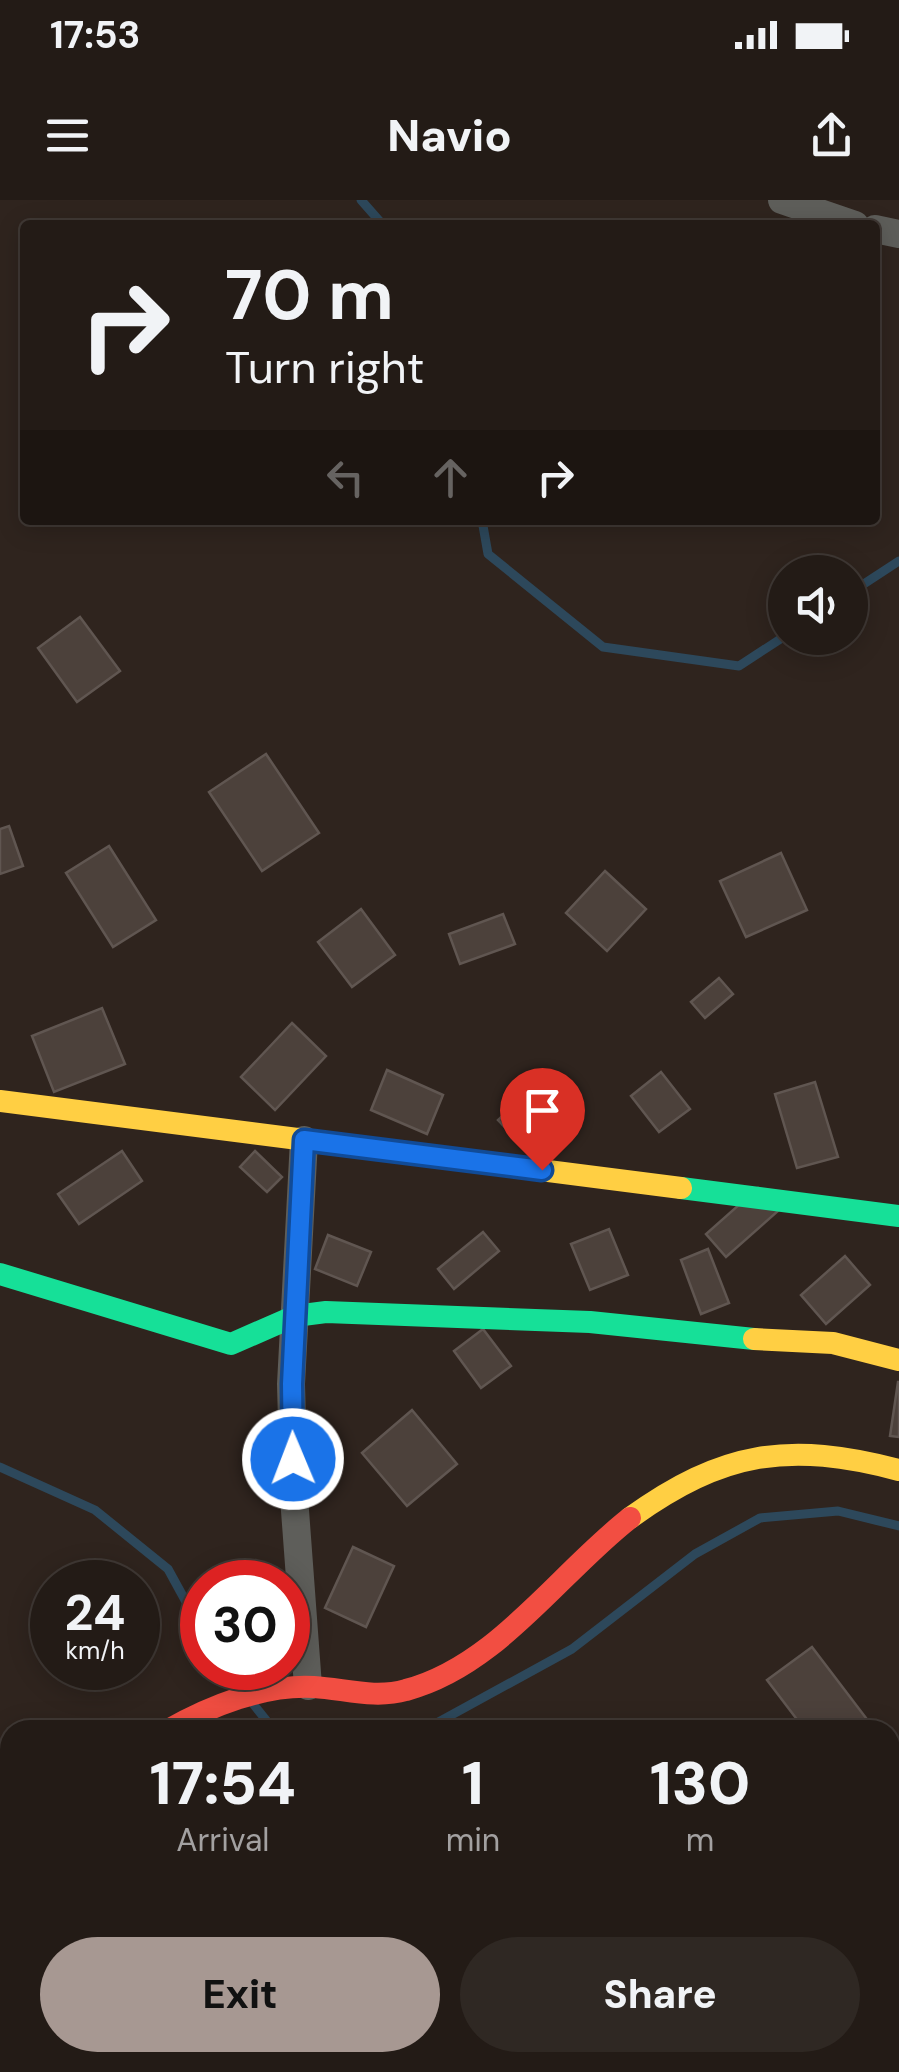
<!DOCTYPE html>
<style>
body{margin:0;font-family:"DM Sans",sans-serif;background:#2f2823;color:#f1f3f6;height:100vh;display:flex;flex-direction:column;font-size:38px;white-space:nowrap}
*{box-sizing:border-box;margin:0}
p{font-size:32px;color:#a3a1a1}
.icon{flex:none;width:55px;height:55px;fill:none;stroke:currentColor;stroke-width:2;stroke-linecap:round;stroke-linejoin:round}
.map{position:relative;flex:1;overflow:hidden}
.drawer{position:absolute;left:0px;top:1520px;width:900px;height:352px;display:flex;flex-direction:column;background:#231b16;border-radius:30px 30px 0 0;box-shadow:0 5px 25px #0003,0 0 0 2px #403935}
.drawer>*{flex:none}
.hud{position:absolute;left:20px;top:20px;width:860px;height:305px;border-radius:10px;box-shadow:0 5px 25px #0003,0 0 0 2px #403935;background:#231b16;color:#f1f3f6;overflow:hidden}
.tools{position:absolute;left:768px;top:355px;display:grid;gap:20px}
.tools a{display:grid;place-items:center;width:100px;height:100px;border-radius:50%;background:#231b16;box-shadow:0 5px 25px #0003,0 0 0 2px #403935;font-size:50px}
.speed{position:absolute;left:30px;top:1360px;display:flex;gap:20px;font-size:50px;font-weight:700;text-align:center}
.speed>*{display:grid;place-content:center;width:130px;height:130px;border-radius:50%;background:#231b16;box-shadow:0 5px 25px #0003,0 0 0 2px #403935;line-height:1}
.speed small{font-size:25px;font-weight:400}
.speed .limit{border:15px solid #d22;background:#fff;color:#111}
.pin{position:absolute;display:grid;place-items:center;width:85px;height:85px;color:#fff;margin:-102px -42px;border-radius:50% 50% 50% 0;rotate:-45deg;box-shadow:0 0 10px #0007}
.pin .icon{rotate:45deg}
.me{position:absolute;width:110px;margin:-55px;rotate:359deg;stroke-linejoin:round;filter:drop-shadow(0 0 8px #0008)}
.turn{display:flex;align-items:center;gap:35px;height:210px;padding:0 40px;font-size:45px}
.turn .icon{width:130px;height:130px;stroke-width:2.5}
.turn b{display:block;font-size:70px;line-height:85px}
.lanes{display:flex;align-items:center;height:95px;padding:0 40px;background:#0003;justify-content:center;gap:50px;direction:ltr}
.lanes .off{opacity:.35}
.eta{display:flex;justify-content:space-evenly;align-items:center;height:170px;text-align:center}
.eta b{font-size:60px;font-weight:800;line-height:70px}
.primary-button{display:flex;gap:20px;margin-top:auto;padding:20px 40px}
.primary-button a{flex:1;height:115px;border-radius:60px;background:#a79892;color:#111;font-size:40px;font-weight:800;line-height:115px;text-align:center}
.primary-button a+a{background:#2f2823;color:#f1f3f6}
.status{display:flex;justify-content:space-between;align-items:center;height:70px;padding:0 50px;background:#231b16;direction:ltr}
.status svg{height:28px;fill:currentColor}
header{display:flex;justify-content:space-between;align-items:center;height:130px;padding:0 40px;background:#231b16;font-size:45px;font-weight:800}
.map>svg:first-child{display:block}
.lines{fill:none;stroke-linecap:round;stroke-linejoin:round}
.stream{stroke:#2d485b;stroke-width:9}
.building{fill:#4c413b;stroke:#605651;stroke-width:2.5}
.street{stroke:#5e5e5a;stroke-width:28}
.fast{stroke:#16e098;stroke-width:22}
.slow{stroke:#ffcf43;stroke-width:22}
.jam{stroke:#f24e42;stroke-width:22}
.route-casing{stroke:#114b97;stroke-width:25}
.route{stroke:#1a73e8;stroke-width:18}
</style>
<div class="status"><b>17:53</b><svg viewBox="0 0 49 12"><path d="M0 12V9h3v3zM5 12V6h3v6zM10 12V3h3v9zM15 12V0h3v12zM26 1h20v11H26zM47 4h2v5h-2z"/></svg></div>
<header><svg class="icon" aria-label="menu" viewBox="0 0 24 24"><path d="M4 6h16M4 12h16M4 18h16"/></svg>Navio<svg class="icon" aria-label="share" viewBox="0 0 24 24"><path d="M12 15V3M7 8l5-5 5 5M5 13v7h14v-7"/></svg></header>
<div class="map">
<svg width="899" height="1872" viewBox="0 0 899 1872">
<rect width="100%" height="100%" fill="#2f241e"/>
<g class="lines">
<!-- stream -->
<g class="stream">
<path d="M361 0 383 25"/>
<path d="M482 320 488 354 603 447 739 466 785 436"/>
<path d="M850 393 899 361"/>
<path d="M0 1267 95 1310 168 1369 202 1431"/>
<path d="M225 1468 241 1489"/>
<path d="M254 1505 274 1530"/>
<path d="M424 1530 572 1449 695 1354 760 1318 838 1311 899 1326"/>
</g>
</g>
<!-- building -->
<g class="building">
<path d="M80 417 120 471 77 502 38 448Z"/>
<path d="M266 554 319 633 262 671 209 592Z"/>
<path d="M9 626 23 666 0 674V629Z"/>
<path d="M109 646 156 720 113 747 66 673Z"/>
<path d="M781 653 807 710 746 737 720 681Z"/>
<path d="M605 671 646 709 607 751 566 713Z"/>
<path d="M361 709 395 755 352 787 318 742Z"/>
<path d="M503 714 515 744 460 764 449 734Z"/>
<path d="M719 778 733 794 705 818 691 802Z"/>
<path d="M102 808 125 864 54 892 32 836Z"/>
<path d="M292 823 326 856 275 910 241 877Z"/>
<path d="M387 870 443 895 427 934 371 910Z"/>
<path d="M661 872 690 909 659 932 631 896Z"/>
<path d="M815 882 838 957 797 968 775 894Z"/>
<path d="M537 883 569 917 530 954 498 920Z"/>
<path d="M122 951 142 981 79 1024 58 994Z"/>
<path d="M255 951 282 977 267 992 240 967Z"/>
<path d="M758 988 778 1011 726 1057 706 1034Z"/>
<path d="M609 1029 628 1075 590 1090 571 1044Z"/>
<path d="M483 1032 499 1051 454 1089 438 1069Z"/>
<path d="M328 1035 371 1052 357 1086 315 1069Z"/>
<path d="M708 1049 729 1103 701 1114 681 1060Z"/>
<path d="M845 1056 870 1085 826 1124 801 1095Z"/>
<path d="M483 1129 511 1166 481 1188 454 1151Z"/>
<path d="M898 1182H899V1237L890 1236Z"/>
<path d="M412 1210 457 1264 407 1306 362 1253Z"/>
<path d="M353 1347 394 1366 366 1427 325 1408Z"/>
<path d="M812 1447 866 1518 851 1530H805L767 1480Z"/>
</g>
<g class="lines">
<!-- street -->
<g class="street">
<path d="M782 0 855 25"/>
<path d="M875 29 899 34"/>
<path d="M304 940 291 1184 294 1297 308 1486"/>
<path d="M0 1704 10 1700"/>
<path d="M148 1872 150 1862"/>
</g>
<!-- fast -->
<g class="fast">
<path d="M681 988 899 1016"/>
<path d="M0 1074 231 1144 295 1116 326 1112 590 1122 754 1139"/>
</g>
<!-- slow -->
<g class="slow">
<path d="M0 901 681 988"/>
<path d="M754 1139 833 1143 899 1160"/>
<path d="M630 1318C723 1251 789 1241 899 1270"/>
</g>
<!-- jam -->
<path class="jam" d="M168 1530C210 1506 265 1484 314 1487 345 1489 375 1499 406 1490 497 1466 558 1374 630 1318"/>
</g>
<g class="lines">
<defs>
<path id="route" d="M293 1259 292 1184 304 940 542 970"/>
</defs>
<!-- route casing -->
<use href="#route" class="route-casing"/>
<!-- route -->
<use href="#route" class="route"/>
</g>
</svg>
<div class="tools">
<a><svg class="icon" aria-label="sound" viewBox="0 0 24 24"><path d="M4 9h4l5-4v14l-5-4H4zM17 9q2 3 0 6"/></svg></a>
</div>
<div class="speed"><div>24<small>km/h</small></div><div class="limit">30</div></div>
<div class="pin" style="left:542px;top:970px;background:#d93025"><svg class="icon" aria-label="arrive" viewBox="0 0 24 24"><path d="M6 21V4h12l-3 4 3 4H6"/></svg></div>
<svg class="me" style="left:293px;top:1259px" viewBox="-20 -20 40 40"><circle r="17" fill="#1a73e8" stroke="#fff" stroke-width="3"/><path d="M0-11L8 9 0 5-8 9z" fill="#fff"/></svg>
<div class="hud">
<div class="turn"><svg class="icon" aria-label="right" viewBox="0 0 24 24"><path d="M7 20v-9h11M14 6l5 5-5 5"/></svg><div><b>70 m</b>Turn right</div></div>
<div class="lanes"><svg class="icon off" aria-label="left" viewBox="0 0 24 24"><path d="M17 20v-9H6M10 6l-5 5 5 5"/></svg><svg class="icon off" aria-label="ahead" viewBox="0 0 24 24"><path d="M12 20V5M6 11l6-6 6 6"/></svg><svg class="icon" aria-label="right" viewBox="0 0 24 24"><path d="M7 20v-9h11M14 6l5 5-5 5"/></svg></div>
</div>
<section class="drawer">
<div class="eta">
<div><b>17:54</b><p>Arrival</p></div>
<div><b>1</b><p>min</p></div>
<div><b>130</b><p>m</p></div>
</div>
<div class="primary-button"><a>Exit</a><a>Share</a></div>
</section>
</div>
